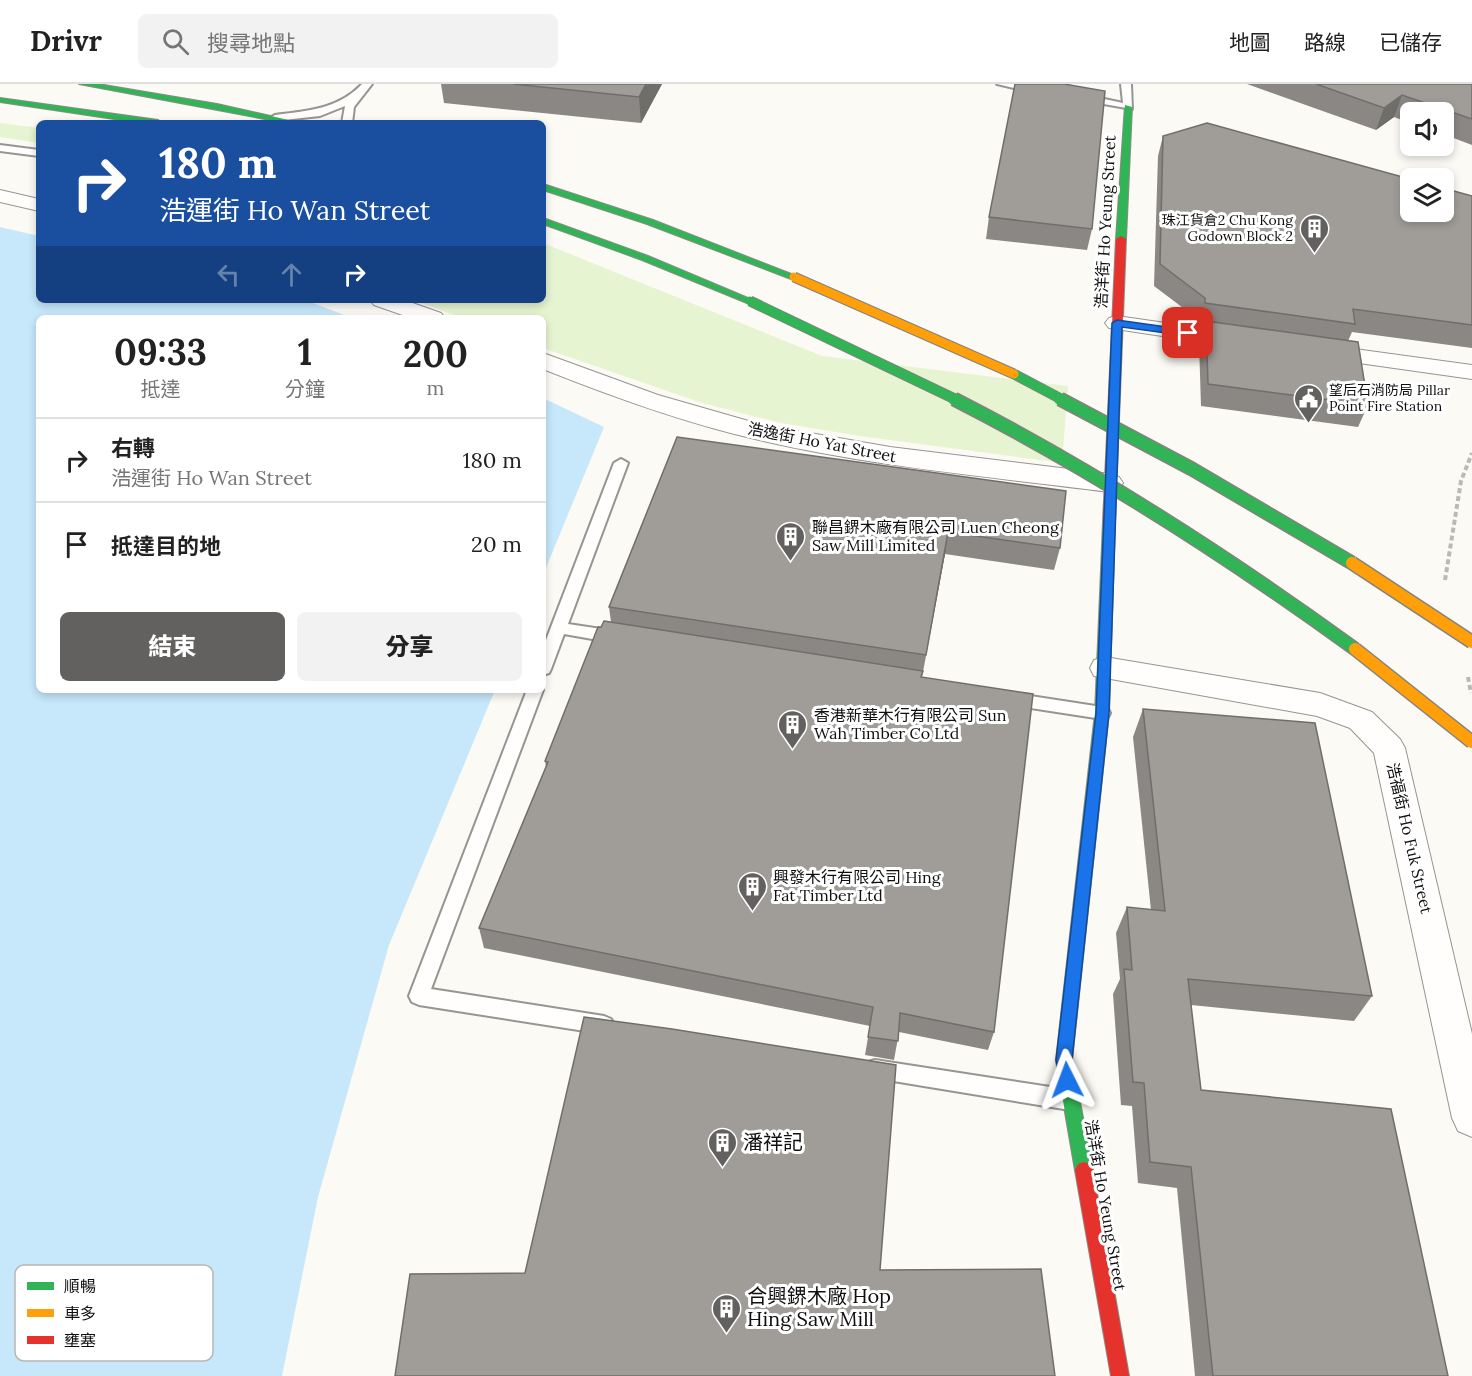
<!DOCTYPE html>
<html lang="zh-TW">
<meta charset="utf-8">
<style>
body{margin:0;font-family:Lora,"Noto Sans TC",serif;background:#f2f2f2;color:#222;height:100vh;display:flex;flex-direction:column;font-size:22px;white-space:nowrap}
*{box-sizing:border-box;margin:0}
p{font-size:20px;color:#767676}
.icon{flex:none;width:33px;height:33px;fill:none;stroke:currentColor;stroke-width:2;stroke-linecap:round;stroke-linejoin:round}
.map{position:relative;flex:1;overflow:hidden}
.drawer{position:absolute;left:36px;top:231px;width:510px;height:378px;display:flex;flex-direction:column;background:#fff;border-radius:9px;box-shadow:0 3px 9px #0003}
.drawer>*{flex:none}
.top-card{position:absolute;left:36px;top:36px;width:510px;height:183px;border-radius:9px;box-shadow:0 3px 9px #0003;background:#1a4fa0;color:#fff;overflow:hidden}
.controls{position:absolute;left:1400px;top:18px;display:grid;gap:12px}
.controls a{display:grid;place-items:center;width:54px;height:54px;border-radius:9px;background:#fff;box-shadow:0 3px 9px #0003;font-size:30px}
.pin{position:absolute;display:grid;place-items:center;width:51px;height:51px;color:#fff;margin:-26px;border-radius:12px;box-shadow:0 3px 9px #0006}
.me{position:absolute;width:66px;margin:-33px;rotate:357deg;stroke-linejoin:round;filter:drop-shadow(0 0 4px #0008)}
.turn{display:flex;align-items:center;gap:21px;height:126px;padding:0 24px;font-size:27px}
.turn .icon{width:78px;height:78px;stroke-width:2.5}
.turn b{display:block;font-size:42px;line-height:51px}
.lanes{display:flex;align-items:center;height:57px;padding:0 24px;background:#0003;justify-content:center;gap:30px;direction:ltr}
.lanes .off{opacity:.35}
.eta{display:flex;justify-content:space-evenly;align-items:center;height:102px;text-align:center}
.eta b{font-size:36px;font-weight:800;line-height:42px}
.button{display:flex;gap:12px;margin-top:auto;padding:12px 24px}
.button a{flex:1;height:69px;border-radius:9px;background:#62615f;color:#fff;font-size:24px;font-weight:800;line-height:69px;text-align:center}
.button a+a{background:#f2f2f2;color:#222}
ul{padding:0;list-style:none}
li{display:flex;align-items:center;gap:18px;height:84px;padding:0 24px;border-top:2px solid #e0e0e0}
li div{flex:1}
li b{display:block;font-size:22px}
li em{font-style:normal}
header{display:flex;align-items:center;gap:36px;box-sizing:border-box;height:84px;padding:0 30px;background:#fff;border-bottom:2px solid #e0e0e0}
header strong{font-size:28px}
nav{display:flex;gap:33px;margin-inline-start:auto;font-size:21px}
.search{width:420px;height:54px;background:#f2f2f2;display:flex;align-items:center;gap:15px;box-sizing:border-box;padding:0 21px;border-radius:9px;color:#767676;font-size:22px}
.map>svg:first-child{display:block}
.green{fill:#e6f4d1}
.water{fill:#c6e8fa}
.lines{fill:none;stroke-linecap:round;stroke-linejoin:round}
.lane-casing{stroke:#969592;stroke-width:4}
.street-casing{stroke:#969592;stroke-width:2}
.fast-casing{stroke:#8c8b89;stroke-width:2}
.jam-casing{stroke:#8c8b89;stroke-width:2}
.path{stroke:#b9b9b8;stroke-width:4;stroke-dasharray:5 3;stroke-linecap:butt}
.lane{fill:#fffefd;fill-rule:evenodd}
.street{fill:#fffefd;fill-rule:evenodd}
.fast{fill:#30b455;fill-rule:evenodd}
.jam{fill:#e5322d;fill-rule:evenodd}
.fast-bridge-far1-casing{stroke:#83827f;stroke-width:11;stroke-linecap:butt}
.fast-bridge-casing{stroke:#83827f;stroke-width:15;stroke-linecap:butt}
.slow-bridge-far1-casing{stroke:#83827f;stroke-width:11;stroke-linecap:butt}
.slow-bridge-casing{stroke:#83827f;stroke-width:15;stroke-linecap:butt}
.fast-bridge-far1{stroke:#30b455;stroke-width:9}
.fast-bridge{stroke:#30b455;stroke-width:12}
.slow-bridge-far1{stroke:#ff9f0a;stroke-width:9}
.slow-bridge{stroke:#ff9f0a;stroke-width:12}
.wall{fill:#8a8784}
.shaded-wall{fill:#706e6b}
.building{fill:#a09d99;stroke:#706e6b;stroke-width:1.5}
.route{fill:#1a73e8;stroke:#114b97;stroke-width:1.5}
.labels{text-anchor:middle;stroke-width:6;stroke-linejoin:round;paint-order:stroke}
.far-poi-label{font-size:14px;fill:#0f0f0f;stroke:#fff;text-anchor:end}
.street-label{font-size:16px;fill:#0f0f0f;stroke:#fff}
.poi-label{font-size:16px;fill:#0f0f0f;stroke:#fff;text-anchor:start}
.near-poi-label{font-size:20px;fill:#0f0f0f;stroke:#fff;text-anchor:start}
.key{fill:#fff;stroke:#b7b7b7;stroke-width:1.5}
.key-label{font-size:16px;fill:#0f0f0f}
</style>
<header>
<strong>Drivr</strong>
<div class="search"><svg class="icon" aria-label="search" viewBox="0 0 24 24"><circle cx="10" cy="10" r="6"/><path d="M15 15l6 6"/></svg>搜尋地點</div>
<nav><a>地圖</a><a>路線</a><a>已儲存</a></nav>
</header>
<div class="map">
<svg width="1472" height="1292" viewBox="0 0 1472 1292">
<rect width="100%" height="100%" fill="#fcfaf4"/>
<!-- green -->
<g class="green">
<path d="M0 39 39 44V59L0 53Z"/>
<path d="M543 159 822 272 1068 302 1062 379 860 352 781 339 702 319 543 264V234H462L414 216H543Z"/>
</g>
<!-- water -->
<g class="water">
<path d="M0 143 39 152V216H305L352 234H39V606H495L389 861 318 1113 282 1292H0Z"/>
<path d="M543 314 604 343 543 491Z"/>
</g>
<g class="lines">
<defs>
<g id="lane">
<path d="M362 0H372L354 23 352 39H342L345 22 320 32 275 37 270 34 275 31C307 27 339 25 362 0Z"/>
<path d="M997 0H1018L1040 6 1035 9Z"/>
<path d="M1121 0H1131L1132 25 1081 16 1076 13 1081 10 1123 19Z"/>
<path d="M0 61 39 66V72L0 67Z"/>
<path d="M621 375 628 379 568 540 615 547 620 549 623 553 620 557 615 559 564 550 551 585 549 589 543 591V564L614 379Z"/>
<path d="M527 606H543L431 905 604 932 611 935 614 941 611 947 604 950 419 921 412 918 409 912Z"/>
<path d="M1011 609 1102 623 1108 625 1110 629 1108 633 1102 635 1011 621 1005 619 1003 615 1005 611Z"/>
<path d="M875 976 1070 1006 1077 1009 1080 1016 1077 1023 1070 1026 875 994 868 992 865 985 868 978Z"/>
</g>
<g id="street">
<path d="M0 106 39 115V127L0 118Z"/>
<path d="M370 216H404L441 229 445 234H411L374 221Z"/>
<path d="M1117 232 1242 250 1250 252 1254 257 1250 262 1242 264 1109 244 1105 239 1109 234Z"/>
<path d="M1318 260 1472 281V295L1309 272 1306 267 1309 262Z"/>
<path d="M543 269 658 311 759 340 890 363 1110 390 1119 393 1123 399 1119 405 1110 408C993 393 874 383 759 356 685 339 613 313 543 285Z"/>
<path d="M1105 573 1320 609 1372 628 1400 655 1405 664 1472 950V1053L1458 1047 1452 1034 1374 669 1350 644 1317 632 1094 592 1090 584 1094 576Z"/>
</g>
<g id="fast">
<path d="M79 0H98L217 20 302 39H286Z"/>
<path d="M0 14 158 36 162 39H141L0 18Z"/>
<path d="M1125 21 1132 23 1126 155 1121 158 1116 155Z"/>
<path d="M543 100 653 136 799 193 791 195 647 140 543 106Z"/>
<path d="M543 134 648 172 755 217 747 219 642 176 543 140Z"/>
<path d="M1109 434 1115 438 1109 629 1072 976 1093 1086 1090 1092 1084 1094 1078 1092 1075 1086 1056 976 1095 629 1103 438Z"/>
</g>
<g id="jam">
<path d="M1121 152 1126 155 1115 438 1109 442 1103 438 1116 155Z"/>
<path d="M1084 1078 1090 1080 1093 1086 1129 1292H1111L1075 1086 1078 1080Z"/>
</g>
</defs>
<!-- lane casing -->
<use href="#lane" class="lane-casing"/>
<!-- street casing -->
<use href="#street" class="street-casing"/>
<!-- fast casing -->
<use href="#fast" class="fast-casing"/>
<!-- jam casing -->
<use href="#jam" class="jam-casing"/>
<!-- path -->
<g class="path">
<path d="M1445 496 1461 397 1472 369"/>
<path d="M1468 593 1471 609"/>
</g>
<!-- lane -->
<use href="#lane" class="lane"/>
<!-- street -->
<use href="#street" class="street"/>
<!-- fast -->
<use href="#fast" class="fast"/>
<!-- jam -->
<use href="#jam" class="jam"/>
<defs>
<g id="fast-bridge-far1">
<path d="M750 217 957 316"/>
<path d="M1014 290 1063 316"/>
</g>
<g id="fast-bridge">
<path d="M954 315C1095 387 1227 472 1355 565"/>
<path d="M1060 315 1192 385 1352 479"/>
</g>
<path id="slow-bridge-far1" d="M794 193 1014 290"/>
<g id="slow-bridge">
<path d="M1352 479 1472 558"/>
<path d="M1355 565 1472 658"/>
</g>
</defs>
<!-- fast-bridge-far1 casing -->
<use href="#fast-bridge-far1" class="fast-bridge-far1-casing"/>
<!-- fast-bridge casing -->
<use href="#fast-bridge" class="fast-bridge-casing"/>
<!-- slow-bridge-far1 casing -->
<use href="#slow-bridge-far1" class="slow-bridge-far1-casing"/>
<!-- slow-bridge casing -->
<use href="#slow-bridge" class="slow-bridge-casing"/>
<!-- fast-bridge-far1 -->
<use href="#fast-bridge-far1" class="fast-bridge-far1"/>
<!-- fast-bridge -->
<use href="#fast-bridge" class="fast-bridge"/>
<!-- slow-bridge-far1 -->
<use href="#slow-bridge-far1" class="slow-bridge-far1"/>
<!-- slow-bridge -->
<use href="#slow-bridge" class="slow-bridge"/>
</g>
<!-- wall -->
<g class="wall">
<path d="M441 0H662L641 39 444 19Z"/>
<path d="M1247 0H1472V61L1443 50V28H1410V39L1394 33 1376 46Z"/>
<path d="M1163 52 1472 112V264L1352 248 1348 257 1368 321 1358 343 1201 322 1199 259 1204 242 1199 241V236L1154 202 1158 72Z"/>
<path d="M989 133 1092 145 1087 166 986 155Z"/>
<path d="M677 353 1060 464 1054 486 945 470 922 593 994 948 988 966 899 948 894 976 865 971 870 942 484 864 479 844 546 683 545 677 601 543 611 538 609 523Z"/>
<path d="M1143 625 1372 912 1354 937 1191 921 1201 1006 1448 1292H1195L1177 1104 1138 1099 1132 1022 1121 1021 1113 910 1120 895 1116 849 1127 823 1151 826 1133 653Z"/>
</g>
<!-- shaded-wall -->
<g class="shaded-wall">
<path d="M646 0H662L641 39 639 13Z"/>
<path d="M1402 11 1394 33 1376 46 1384 24Z"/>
<path d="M948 448 945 470 922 593 926 571Z"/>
</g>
<!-- building -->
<g class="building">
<path d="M513 0H646L639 13Z"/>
<path d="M1015 0H1064L1105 7 1092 145 989 133Z"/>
<path d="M1316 0H1472V35L1402 11 1384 24Z"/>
<path d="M1207 39 1410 95V128H1443V104L1472 112V241L1353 225 1355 240 1205 219V214L1160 180 1163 52Z"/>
<path d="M1206 237 1358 258 1368 321 1208 300Z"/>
<path d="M677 353 1066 407 1060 464 948 448 926 571 609 523Z"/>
<path d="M604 537 923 587 921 593 1033 610 994 948 900 929 898 957 868 953 873 923 479 844 548 678 545 677 598 543H601Z"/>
<path d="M1143 625 1315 639 1372 912 1188 895 1201 1006 1391 1025 1448 1292H1213L1191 1083 1150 1078 1144 999 1133 998 1124 885 1132 886 1127 823 1165 827Z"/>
<path d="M584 933 672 945 896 981 880 1186 1041 1185 1055 1292H395L410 1190 525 1189Z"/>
</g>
<!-- route -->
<path class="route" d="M1117 236 1188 246 1193 249 1188 252 1122 243 1109 629 1072 976 1075 996 1073 1001 1067 1004 1061 1001 1056 976 1096 629 1112 239Z"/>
<!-- icons -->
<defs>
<symbol id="building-pin" viewBox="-11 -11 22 30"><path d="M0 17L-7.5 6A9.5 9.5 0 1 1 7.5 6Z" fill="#62615f" stroke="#fff"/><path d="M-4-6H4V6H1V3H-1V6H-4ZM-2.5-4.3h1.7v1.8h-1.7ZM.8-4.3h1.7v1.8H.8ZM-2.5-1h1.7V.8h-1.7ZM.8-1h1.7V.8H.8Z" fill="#fff"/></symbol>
<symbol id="civic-pin" viewBox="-11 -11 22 30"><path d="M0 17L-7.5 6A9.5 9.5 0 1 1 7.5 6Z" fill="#62615f" stroke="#fff"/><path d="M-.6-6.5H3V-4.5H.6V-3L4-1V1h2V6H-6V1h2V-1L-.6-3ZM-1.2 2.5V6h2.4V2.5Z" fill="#fff"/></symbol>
</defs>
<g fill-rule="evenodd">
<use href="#building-pin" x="1298" y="128" width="33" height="45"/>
<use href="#civic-pin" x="1292" y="298" width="33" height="45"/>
<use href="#building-pin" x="774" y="436" width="33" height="45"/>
<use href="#building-pin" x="776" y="624" width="33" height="45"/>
<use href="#building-pin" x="736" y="786" width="33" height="45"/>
<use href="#building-pin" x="706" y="1042" width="33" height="45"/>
<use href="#building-pin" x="710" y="1208" width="33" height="45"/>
</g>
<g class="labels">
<!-- far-poi labels -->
<g class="far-poi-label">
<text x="1293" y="141">珠江貨倉2 Chu Kong<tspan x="1293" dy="16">Godown Block 2</tspan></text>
<text x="1329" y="311" text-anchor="start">望后石消防局 Pillar<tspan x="1329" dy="16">Point Fire Station</tspan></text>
</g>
<!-- street labels -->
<g class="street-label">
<text transform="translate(1105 138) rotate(-87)" y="6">浩洋街 Ho Yeung Street</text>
<text transform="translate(822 358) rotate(11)" y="6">浩逸街 Ho Yat Street</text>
<text transform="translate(1410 754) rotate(77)" y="6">浩福街 Ho Fuk Street</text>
<text transform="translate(1106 1121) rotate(80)" y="6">浩洋街 Ho Yeung Street</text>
</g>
<!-- poi labels -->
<g class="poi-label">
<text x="812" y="449">聯昌鎅木廠有限公司 Luen Cheong<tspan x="812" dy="18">Saw Mill Limited</tspan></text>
<text x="814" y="637">香港新華木行有限公司 Sun<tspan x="814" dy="18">Wah Timber Co Ltd</tspan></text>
<text x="773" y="799">興發木行有限公司 Hing<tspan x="773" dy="18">Fat Timber Ltd</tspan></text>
</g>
<!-- near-poi labels -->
<g class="near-poi-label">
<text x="743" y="1065">潘祥記</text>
<text x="747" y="1219">合興鎅木廠 Hop<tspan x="747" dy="23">Hing Saw Mill</tspan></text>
</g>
</g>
<!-- legend -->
<rect x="15" y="1181" width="198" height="96" rx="9" class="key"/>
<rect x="27" y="1198" width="27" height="8" fill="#30b455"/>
<rect x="27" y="1225" width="27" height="8" fill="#ff9f0a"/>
<rect x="27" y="1252" width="27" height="8" fill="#e5322d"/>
<g class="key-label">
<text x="64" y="1208">順暢</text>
<text x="64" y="1235">車多</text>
<text x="64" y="1262">壅塞</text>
</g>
</svg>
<div class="controls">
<a><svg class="icon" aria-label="sound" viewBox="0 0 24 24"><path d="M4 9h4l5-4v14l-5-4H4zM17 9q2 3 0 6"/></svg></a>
<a><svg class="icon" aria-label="layers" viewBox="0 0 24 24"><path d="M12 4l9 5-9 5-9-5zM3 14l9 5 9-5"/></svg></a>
</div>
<div class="pin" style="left:1188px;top:249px;background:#d93025"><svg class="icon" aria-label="arrive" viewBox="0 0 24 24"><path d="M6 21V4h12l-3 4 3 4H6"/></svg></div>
<svg class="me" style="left:1067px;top:996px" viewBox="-20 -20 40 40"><path d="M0-17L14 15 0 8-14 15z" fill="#1a73e8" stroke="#fff" stroke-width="4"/></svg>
<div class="top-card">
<div class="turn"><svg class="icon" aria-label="right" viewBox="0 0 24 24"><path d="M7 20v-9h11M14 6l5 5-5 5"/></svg><div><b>180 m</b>浩運街 Ho Wan Street</div></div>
<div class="lanes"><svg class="icon off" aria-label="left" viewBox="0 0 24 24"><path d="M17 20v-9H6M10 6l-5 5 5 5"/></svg><svg class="icon off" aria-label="ahead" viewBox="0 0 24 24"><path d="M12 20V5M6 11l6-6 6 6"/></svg><svg class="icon" aria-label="right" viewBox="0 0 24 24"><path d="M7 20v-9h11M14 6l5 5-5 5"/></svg></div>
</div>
<section class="drawer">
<div class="eta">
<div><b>09:33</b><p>抵達</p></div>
<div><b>1</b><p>分鐘</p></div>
<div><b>200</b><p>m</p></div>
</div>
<ul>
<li><svg class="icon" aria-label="right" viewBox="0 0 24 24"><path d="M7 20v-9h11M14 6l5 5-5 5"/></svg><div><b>右轉</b><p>浩運街 Ho Wan Street</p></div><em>180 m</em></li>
<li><svg class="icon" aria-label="arrive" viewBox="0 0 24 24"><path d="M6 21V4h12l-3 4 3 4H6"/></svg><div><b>抵達目的地</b></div><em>20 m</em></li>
</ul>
<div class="button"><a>結束</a><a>分享</a></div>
</section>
</div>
